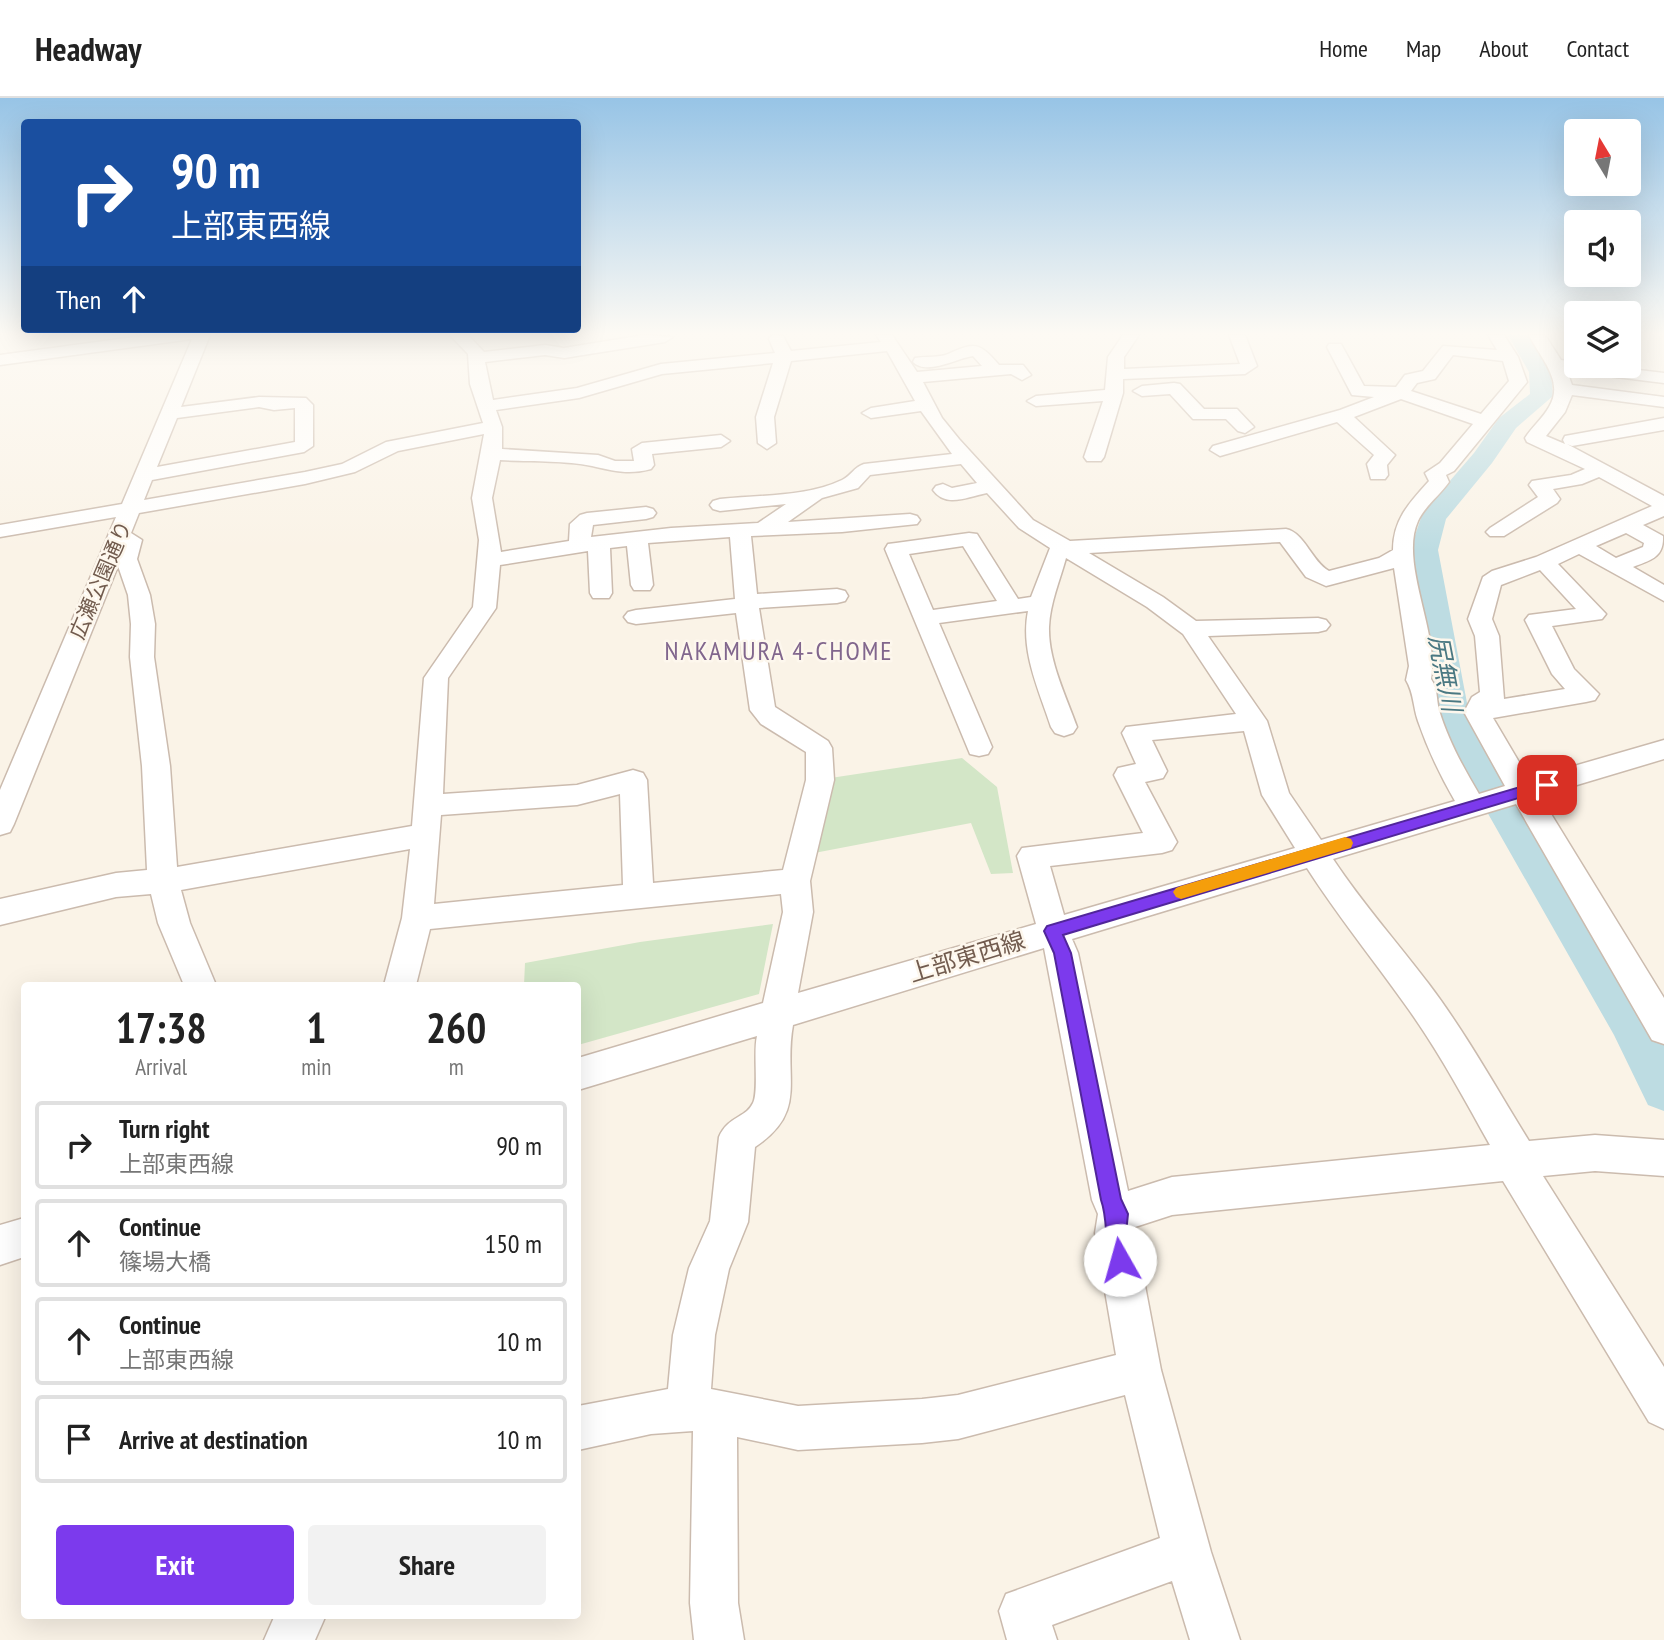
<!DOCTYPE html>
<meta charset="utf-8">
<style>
body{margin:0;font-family:"PT Sans Narrow","Noto Sans JP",sans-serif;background:#f2f2f2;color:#222;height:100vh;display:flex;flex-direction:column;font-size:26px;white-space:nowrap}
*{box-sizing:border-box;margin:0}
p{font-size:23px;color:#767676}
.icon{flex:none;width:38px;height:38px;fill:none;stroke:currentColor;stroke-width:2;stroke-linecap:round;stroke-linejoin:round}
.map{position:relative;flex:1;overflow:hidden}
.details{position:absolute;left:21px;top:884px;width:560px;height:637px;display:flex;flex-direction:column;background:#fff;border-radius:7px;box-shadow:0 7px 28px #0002}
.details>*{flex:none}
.top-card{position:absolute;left:21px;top:21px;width:560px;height:214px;border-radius:7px;box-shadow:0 7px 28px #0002;background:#1a4fa0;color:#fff;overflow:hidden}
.needle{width:46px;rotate:350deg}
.tools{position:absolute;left:1564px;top:21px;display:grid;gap:14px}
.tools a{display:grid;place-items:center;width:77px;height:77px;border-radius:7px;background:#fff;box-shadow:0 7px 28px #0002;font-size:35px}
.pin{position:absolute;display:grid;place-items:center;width:60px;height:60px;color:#fff;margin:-30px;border-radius:14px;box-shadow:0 4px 10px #0006}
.me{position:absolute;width:77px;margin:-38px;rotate:353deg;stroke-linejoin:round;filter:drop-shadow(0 0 5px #0008)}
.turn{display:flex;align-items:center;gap:24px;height:147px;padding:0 35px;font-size:32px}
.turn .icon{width:91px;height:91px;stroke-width:2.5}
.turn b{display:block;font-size:49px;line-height:60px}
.then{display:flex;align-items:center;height:66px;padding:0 35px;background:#0003;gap:14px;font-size:26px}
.eta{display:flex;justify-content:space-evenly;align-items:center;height:119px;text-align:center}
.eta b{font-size:42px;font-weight:700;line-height:49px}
.button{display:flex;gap:14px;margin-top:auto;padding:14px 35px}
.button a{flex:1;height:80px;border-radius:7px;background:#7c3aed;color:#fff;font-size:28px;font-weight:700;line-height:80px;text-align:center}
.button a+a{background:#f2f2f2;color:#222}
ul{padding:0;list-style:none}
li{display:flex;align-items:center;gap:21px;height:88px;margin:0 14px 10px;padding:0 21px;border:4px solid #e0e0e0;border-radius:7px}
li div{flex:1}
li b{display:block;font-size:26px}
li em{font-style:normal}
header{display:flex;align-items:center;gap:42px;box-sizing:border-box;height:98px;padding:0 35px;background:#fff;border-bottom:2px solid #e0e0e0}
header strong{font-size:33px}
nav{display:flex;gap:38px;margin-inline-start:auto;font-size:24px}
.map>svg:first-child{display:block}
.green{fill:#d3e6c7}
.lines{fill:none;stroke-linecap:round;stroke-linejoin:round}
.river{fill:#bddce2;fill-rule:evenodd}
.minor-casing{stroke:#cbbbae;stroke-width:3}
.minor{fill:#fff;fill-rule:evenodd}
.route{fill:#7c3aed;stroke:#51269a;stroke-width:2}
.slow{fill:#f59e0b}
.labels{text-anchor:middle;stroke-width:5;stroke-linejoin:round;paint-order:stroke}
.far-street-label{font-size:21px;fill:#715b4e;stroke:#fdf7ed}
.street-label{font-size:24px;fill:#715b4e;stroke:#fdf7ed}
.neighbourhood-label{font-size:26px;letter-spacing:2px;fill:#81668d;stroke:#fdf7ed}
.water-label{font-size:26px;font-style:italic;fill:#4a7882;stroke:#fdf7ed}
</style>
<header>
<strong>Headway</strong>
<nav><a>Home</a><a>Map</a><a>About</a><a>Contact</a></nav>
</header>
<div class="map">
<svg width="1664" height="1542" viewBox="0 0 1664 1542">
<rect width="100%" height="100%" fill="#faf3e7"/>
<!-- green -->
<g class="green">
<path d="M962 660 997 689 1013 775 991 776 971 725 809 756 824 681Z"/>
<path d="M773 826 759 896 578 947V887H524L525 865 640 844Z"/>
</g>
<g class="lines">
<!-- river -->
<path class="river" d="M1508 237H1529L1551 274 1553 298 1516 330 1492 365 1446 421 1438 452 1471 626 1644 909 1664 946V1013L1648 1007 1614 937 1437 626 1430 592 1410 452 1423 414 1474 355 1499 320 1530 296 1529 274Z"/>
<defs>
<g id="minor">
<path d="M149 237H210L181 309 259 299 306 300 313 307V348L304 354 152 382 144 402 305 374 342 366 386 344 483 325 470 286 468 256 450 237H468L484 254 545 247 564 250 644 237 673 239 665 244 564 260 545 257 485 264 493 302 577 290 661 266 775 255 769 241 772 237 783 238 791 253 881 244 876 237H892L917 274 982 268 973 258C957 260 927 278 913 264L915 260C925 258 939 260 948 256 975 244 979 244 999 267H1023L1031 277 1022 282 1011 276 923 284 942 320 959 341 1033 422 1070 443 1286 431C1305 435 1312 464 1329 473L1379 460 1393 452C1393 422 1409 405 1429 383L1425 375 1440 365 1473 326 1401 301 1354 319 1395 357 1387 367 1388 377 1385 381H1371L1367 366 1374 357 1337 324 1220 358 1210 352 1213 348 1340 312 1374 299 1352 297 1327 249 1329 246H1341L1364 288 1396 289 1405 277 1423 273 1443 248 1497 252 1488 237H1504L1518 259 1527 284 1454 373 1446 377 1449 384C1440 397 1425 408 1418 423 1399 465 1440 536 1431 581 1438 591 1436 600 1439 612 1448 642 1463 669 1479 696L1505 688 1464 614 1472 599 1480 594 1475 538 1468 521 1483 479 1492 473 1536 459 1652 408 1599 379 1582 386 1553 391 1560 401 1557 405 1504 438H1490L1486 434 1490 430 1538 399 1529 387 1532 383 1571 377 1585 371 1527 344 1525 340C1532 329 1543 320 1549 309 1565 283 1540 260 1529 237H1545L1561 262 1577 264V268H1605L1664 275V285L1567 273 1572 287 1664 299V309L1572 297 1565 314 1546 338 1565 346 1563 342 1565 338 1664 320V332L1572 348 1567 346 1664 398V418L1643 427 1663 438C1664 460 1650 462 1633 469L1664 487V503L1579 456 1558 466 1606 516 1602 521 1552 528 1574 571 1599 596 1595 602 1586 604 1493 620 1529 681 1664 642V661L1540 698 1664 900V946L1652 942 1516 706 1333 761C1362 805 1397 844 1428 885 1466 935 1496 990 1529 1043L1595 1037 1664 1042V1078L1595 1073 1543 1078 1664 1269V1331L1649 1324 1503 1083 1172 1117 1135 1129V1135L1161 1272 1211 1454 1240 1542H1190L1172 1483 1052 1527 1057 1542H1007L999 1513 1006 1496 1160 1440 1125 1297 958 1341 922 1345 798 1352 737 1339 738 1505 744 1542H694L690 1505 693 1333 651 1336 578 1352V1308L668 1291 673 1237 689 1170 710 1123 719 1039C728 1018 746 1020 753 1005 759 993 753 954 757 938L578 992V960L763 905 783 814 781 796 430 831 416 887H384L402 820 410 751 181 792 190 825 216 887H184L158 825 151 796 116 799 0 827V801L116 775 147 772 142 668 130 559 131 526 128 497 118 468 14 726 10 734 0 737V692L116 419 0 439V427L122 406 192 241 0 267V257ZM887 253 915 303 871 310 862 315 871 320 921 313 952 356 864 366C854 369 851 378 842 382 807 399 758 397 720 401L713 403 710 407 713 411 720 413 786 406 758 425 671 430 591 439 593 427 646 421 653 419 656 415 653 411 646 409 587 415 580 417 570 426 569 443 501 454 492 400 500 362C529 364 563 362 592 368 614 373 629 377 651 371L654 367 652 356 721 349 730 343 721 337 642 345 632 351 634 363H615L598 357 502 351V329L496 312 579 300 662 276 773 265 756 319 758 345 767 351 776 345 774 319 791 263ZM1453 257 1503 263 1509 283 1481 316 1411 293 1417 285 1435 281ZM259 309 274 312 295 310V344L157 369 177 320ZM484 336 472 400 479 442 473 509 424 580 412 728 177 769 170 668 154 559 155 526 150 497 137 461 142 442 131 435 139 415 305 386 355 374 398 353ZM961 366 977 385 952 390 943 386 936 388 933 392C946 410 967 399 987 395L1019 430 1050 450 1031 499 1018 501 977 436 969 435 896 445 888 446 885 451 970 656 979 658 988 656 992 649 939 525 1028 513C1020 553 1039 592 1051 629L1055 635 1064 638 1073 635 1077 629C1066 598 1048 562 1049 529 1050 505 1060 482 1066 460L1147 509 1183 536 1236 616 1126 629 1122 635 1136 666 1118 670 1114 677 1143 735 1022 750 1017 758 1036 826 798 895 813 814 810 783 834 682 832 650 828 643 775 609 759 510 837 505 845 503 848 498 845 493 837 491 757 496 751 438 842 434 917 426 920 422 917 418 910 416 788 424 822 400 858 390 870 377ZM1626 435 1644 445 1643 449 1616 460 1596 448ZM730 439 735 501 636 512 628 514 624 519 628 524 636 526 736 515 750 612 761 626 806 654V682L783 772 653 785 647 682 643 675 633 672 577 687 443 696 448 580 496 510 500 467 588 453 590 495 593 500H609L612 495 610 450 627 448 631 487 634 492H650L653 487 648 445ZM1280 444 1306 479 1326 488 1394 470 1409 568 1406 582C1414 595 1413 609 1418 623 1428 652 1440 677 1455 703L1321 742 1289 695 1267 623 1208 538 1318 534 1326 532 1330 527 1326 522 1318 520 1196 523 1163 499 1089 455ZM963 448 997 503 933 512 909 456ZM1540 472 1576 511 1529 517 1525 522 1552 576 1565 591 1504 601 1499 538 1492 521 1501 487ZM1244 633 1262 697 1295 750 1064 817 1050 768 1162 755 1172 752 1177 744 1145 684 1163 680 1167 673 1152 642ZM620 696 623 787 434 806 441 717 577 707ZM1307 770C1337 817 1372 860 1404 905 1437 950 1463 999 1490 1047L1172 1079 1128 1093 1078 855 1072 841ZM1044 850 1092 1102 1098 1116 1095 1135 1116 1257 958 1297 922 1301 798 1308 711 1291 715 1237 729 1171 748 1124 755 1049C809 1013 783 981 793 927Z"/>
<path d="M1123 237H1139L1124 259V271L1240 266 1229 237H1245L1257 268 1245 276 1123 281V295L1104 359 1101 363H1087L1084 359 1103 303 1036 308 1027 303 1036 298 1105 292 1108 259Z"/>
<path d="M1174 285 1180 286 1204 311H1237L1254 329 1245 335 1238 333 1226 321H1193L1170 296 1142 298 1133 293 1142 288Z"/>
<path d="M24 1120V1159L0 1167V1127Z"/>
<path d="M275 1517H326L315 1542H264Z"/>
</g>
</defs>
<!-- minor casing -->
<use href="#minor" class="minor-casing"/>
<!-- minor -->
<use href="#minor" class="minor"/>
</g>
<!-- sky -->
<linearGradient id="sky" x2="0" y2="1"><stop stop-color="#97c4e6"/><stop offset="0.52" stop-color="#fdfaf4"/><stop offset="1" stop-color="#fdfaf4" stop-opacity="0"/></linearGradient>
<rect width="1664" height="453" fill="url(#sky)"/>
<!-- route -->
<path class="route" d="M1547 681 1552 683 1555 687 1552 690 1063 837 1071 855 1121 1101 1128 1116 1126 1135 1131 1162 1128 1170 1120 1173 1113 1170C1103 1147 1109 1124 1101 1102L1054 855 1044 833 1047 828Z"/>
<!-- slow -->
<path class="slow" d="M1345 739 1351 741 1353 745 1351 750 1181 801 1176 799 1173 794 1176 790 1181 788Z"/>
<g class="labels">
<!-- far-street labels -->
<g class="far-street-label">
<text transform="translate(101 482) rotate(-67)" y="7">広瀬公園通り</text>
</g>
<!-- street labels -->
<g class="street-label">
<text transform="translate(967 859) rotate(-17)" y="8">上部東西線</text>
</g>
<!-- neighbourhood labels -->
<g class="neighbourhood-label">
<text x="779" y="562">NAKAMURA 4-CHOME</text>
</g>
<!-- water labels -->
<g class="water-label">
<text transform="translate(1445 575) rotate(79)" y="9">尻無川</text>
</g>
</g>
</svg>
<div class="tools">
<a><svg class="needle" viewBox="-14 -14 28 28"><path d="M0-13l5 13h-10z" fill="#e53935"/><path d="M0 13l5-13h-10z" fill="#767676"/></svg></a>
<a><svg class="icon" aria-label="sound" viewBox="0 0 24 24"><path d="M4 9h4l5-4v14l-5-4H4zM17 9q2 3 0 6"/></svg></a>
<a><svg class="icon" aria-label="layers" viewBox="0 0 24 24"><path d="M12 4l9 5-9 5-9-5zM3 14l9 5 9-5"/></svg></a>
</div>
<div class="pin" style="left:1547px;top:687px;background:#d93025"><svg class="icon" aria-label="arrive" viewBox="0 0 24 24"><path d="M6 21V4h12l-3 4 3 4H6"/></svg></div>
<svg class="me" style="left:1120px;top:1162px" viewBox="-20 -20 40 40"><circle r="19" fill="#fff"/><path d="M0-13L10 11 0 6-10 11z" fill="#7c3aed"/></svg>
<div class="top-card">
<div class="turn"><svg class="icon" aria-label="right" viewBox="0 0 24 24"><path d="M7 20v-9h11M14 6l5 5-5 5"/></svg><div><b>90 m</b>上部東西線</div></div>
<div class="then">Then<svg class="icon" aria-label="ahead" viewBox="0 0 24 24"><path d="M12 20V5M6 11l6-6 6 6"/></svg></div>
</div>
<section class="details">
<div class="eta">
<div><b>17:38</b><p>Arrival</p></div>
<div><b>1</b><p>min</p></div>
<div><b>260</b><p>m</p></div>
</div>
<ul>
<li><svg class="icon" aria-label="right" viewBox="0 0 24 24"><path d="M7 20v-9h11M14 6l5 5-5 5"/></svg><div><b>Turn right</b><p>上部東西線</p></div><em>90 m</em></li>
<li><svg class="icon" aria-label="ahead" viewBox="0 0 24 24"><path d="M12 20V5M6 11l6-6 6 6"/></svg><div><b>Continue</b><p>篠場大橋</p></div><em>150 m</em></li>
<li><svg class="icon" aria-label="ahead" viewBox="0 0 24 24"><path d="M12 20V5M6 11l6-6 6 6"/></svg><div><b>Continue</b><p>上部東西線</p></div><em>10 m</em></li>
<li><svg class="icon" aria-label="arrive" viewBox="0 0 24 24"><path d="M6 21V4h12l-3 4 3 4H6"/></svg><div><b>Arrive at destination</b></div><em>10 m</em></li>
</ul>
<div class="button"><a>Exit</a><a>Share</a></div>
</section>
</div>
